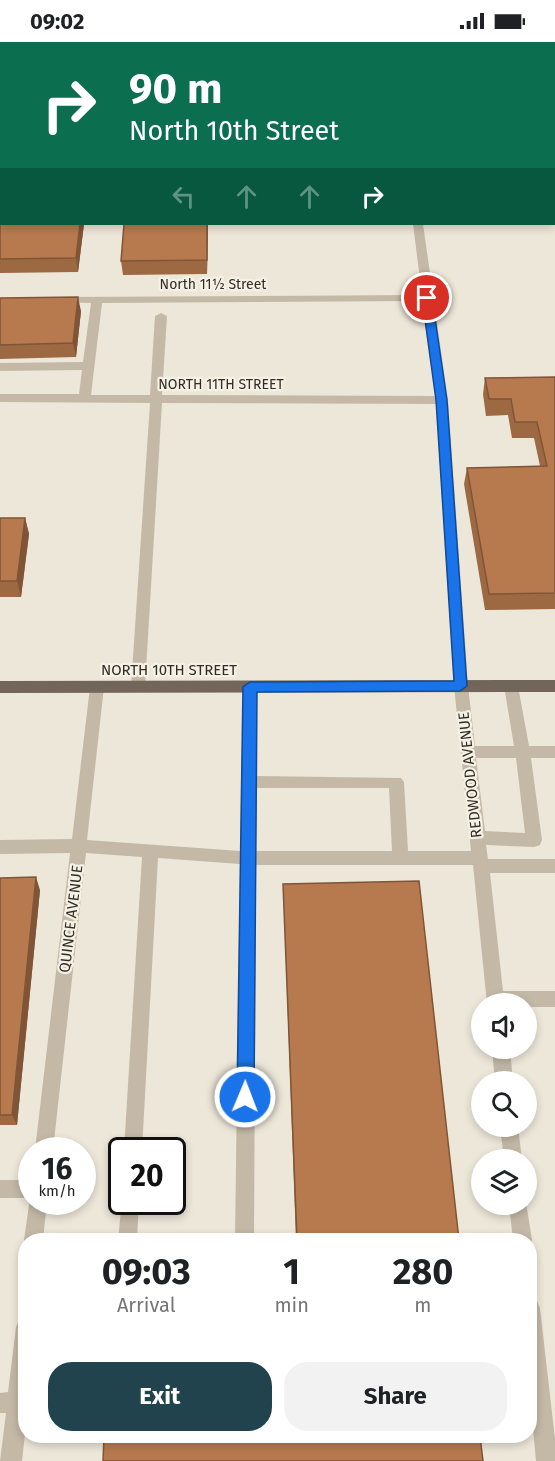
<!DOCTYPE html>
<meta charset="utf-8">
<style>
body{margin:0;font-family:"Fira Sans",sans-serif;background:#f2f2f2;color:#202124;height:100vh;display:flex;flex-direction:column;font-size:22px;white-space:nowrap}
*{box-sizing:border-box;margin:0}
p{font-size:20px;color:#757577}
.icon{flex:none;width:33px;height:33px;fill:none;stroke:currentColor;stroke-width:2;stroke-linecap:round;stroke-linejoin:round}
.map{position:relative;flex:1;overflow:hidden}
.panel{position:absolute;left:18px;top:1191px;width:519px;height:210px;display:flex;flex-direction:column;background:#fff;border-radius:24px;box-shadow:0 3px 9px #0003}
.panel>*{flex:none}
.top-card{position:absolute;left:0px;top:0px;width:555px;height:183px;box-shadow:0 3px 9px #0003;background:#0b6e4f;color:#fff;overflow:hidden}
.controls{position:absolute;left:471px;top:951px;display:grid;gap:12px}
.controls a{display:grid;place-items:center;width:66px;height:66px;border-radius:50%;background:#fff;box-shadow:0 3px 9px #0003;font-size:30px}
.speed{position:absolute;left:18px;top:1095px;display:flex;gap:12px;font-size:30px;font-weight:700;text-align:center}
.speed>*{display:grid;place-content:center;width:78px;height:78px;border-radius:50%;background:#fff;box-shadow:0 3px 9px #0003;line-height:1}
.speed small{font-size:15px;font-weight:400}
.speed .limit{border:3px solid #111;border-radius:9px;background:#fff;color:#111}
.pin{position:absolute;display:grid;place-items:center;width:51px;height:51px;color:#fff;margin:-26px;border:3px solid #fff;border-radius:50%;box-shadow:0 2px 6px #0007}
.me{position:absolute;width:66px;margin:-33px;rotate:1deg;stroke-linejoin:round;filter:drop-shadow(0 0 4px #0008)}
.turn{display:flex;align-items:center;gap:21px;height:126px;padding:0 30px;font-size:27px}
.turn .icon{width:78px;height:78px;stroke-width:2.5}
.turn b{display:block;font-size:42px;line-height:51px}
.lanes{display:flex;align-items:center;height:57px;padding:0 30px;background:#0003;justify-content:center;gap:30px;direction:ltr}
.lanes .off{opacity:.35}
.eta{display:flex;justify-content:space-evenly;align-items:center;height:102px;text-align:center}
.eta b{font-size:36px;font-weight:700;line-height:42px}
.primary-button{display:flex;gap:12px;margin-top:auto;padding:12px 30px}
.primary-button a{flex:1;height:69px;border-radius:24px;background:#21434d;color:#fff;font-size:24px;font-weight:700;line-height:69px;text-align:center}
.primary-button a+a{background:#f2f2f2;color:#202124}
.status{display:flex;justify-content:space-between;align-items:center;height:42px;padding:0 30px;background:#fff;direction:ltr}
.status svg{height:16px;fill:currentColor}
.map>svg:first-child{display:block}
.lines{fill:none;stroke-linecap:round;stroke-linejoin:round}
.minor{fill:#c4b9a7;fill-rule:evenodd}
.major{fill:#716659;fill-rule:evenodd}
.wall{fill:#9d6943}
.shaded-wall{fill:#805537}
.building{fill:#b77a4e;stroke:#805537;stroke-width:1.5}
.route{fill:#1a73e8;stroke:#114b97;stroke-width:1.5}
.labels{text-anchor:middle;stroke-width:4.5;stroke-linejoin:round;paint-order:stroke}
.far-street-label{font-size:14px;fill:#312c26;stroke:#f6f1e5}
.street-label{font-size:15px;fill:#312c26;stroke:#f6f1e5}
</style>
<div class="status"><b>09:02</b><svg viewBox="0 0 49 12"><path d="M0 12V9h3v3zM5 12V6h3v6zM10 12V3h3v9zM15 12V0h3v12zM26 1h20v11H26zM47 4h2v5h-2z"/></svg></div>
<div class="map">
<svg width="555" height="1419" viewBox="0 0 555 1419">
<rect width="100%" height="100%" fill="#ede7d9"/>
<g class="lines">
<!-- minor -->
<g class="minor">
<rect x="119" y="0" width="8" height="2"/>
<rect x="394" y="0" width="8" height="2"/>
<rect x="554" y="5" width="1" height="6"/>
<rect x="0" y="78" width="2" height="6"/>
<rect x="554" y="80" width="1" height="6"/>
<rect x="554" y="170" width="1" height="6"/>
<path d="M413 182H423L448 358 468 644 475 704H514L504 644 506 640H516L518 644 529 704H555V716H531L542 798 540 803 534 805 486 803 488 817H555V831H490L503 949H555V965H526V962H487L473 823H256L254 1198H235L240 822 158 816 142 1108H124L142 815 86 811 53 1108H35L70 811 0 812V798L72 797 90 645 92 641H102L104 645 87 798 240 809 243 645 245 641H255L257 645V734L401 736 404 740 408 809H471L454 644 436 362 162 361 145 645 143 649H133L131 645 150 361 0 360V352H79L82 328 0 329V321L83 320 91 261 56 260V256L60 255 422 253ZM423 259 436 354 162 353 167 274 161 271 155 274 150 353H91L102 261ZM476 716H516L525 791 485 789ZM257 746H389L392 809H256Z"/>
<path d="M492 1006H510L513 1040H495Z"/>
<path d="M500 1084H518L522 1118H504Z"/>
<path d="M0 1138H32V1160H47L43 1198H26V1201L24 1198 30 1156H0Z"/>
<path d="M122 1158 139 1160 137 1198H118Z"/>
<path d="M526 1160 532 1198 530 1203V1198H513L509 1162H526Z"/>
<path d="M530 1256 537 1259 540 1266 555 1397V1419H536L530 1354Z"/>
<path d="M26 1275V1383L22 1419H0L6 1371H0V1351L8 1350 16 1285 19 1278Z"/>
</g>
<!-- major -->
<path class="major" d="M555 638V650L0 651V639Z"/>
</g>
<!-- wall -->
<g class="wall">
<path d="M0 167 2 182H84L78 230 0 231Z"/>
<path d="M208 182 207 232 123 233 121 219Z"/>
<path d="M0 256 81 269 76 315 0 317Z"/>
<path d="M555 335V567L485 568 464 442 467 426 540 424 534 396H512L508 373 486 374 483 352 485 336Z"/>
<path d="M0 476H25L29 492 21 555H0Z"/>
<path d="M0 836 40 848 17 1083H0Z"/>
<path d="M283 842 459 1198H296Z"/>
</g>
<!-- shaded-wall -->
<g class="shaded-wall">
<path d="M2 16V34L0 41V23Z"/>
<path d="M80 182H84L78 230 76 216Z"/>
<path d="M207 182H208L207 232Z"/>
<path d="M78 255 81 269 76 315 73 301Z"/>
<path d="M25 476 29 492 21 555 17 539Z"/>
<path d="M36 835 40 848 17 1083 12 1073Z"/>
</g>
<!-- building -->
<g class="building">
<path d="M0 2H2V16L0 23Z"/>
<path d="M0 167H2V182H80L76 216 0 217Z"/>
<path d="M124 182H207V218L121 219Z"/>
<path d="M78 255 73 301 0 303V256Z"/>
<path d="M555 335V551L489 552 467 426 547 424 537 380H515L511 357H489L485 336Z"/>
<path d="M0 476H25L17 539H0Z"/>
<path d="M36 835 12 1073H0V836Z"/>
<path d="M419 839 459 1198H297L283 842Z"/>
<path d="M104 1394H480L483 1419H103Z"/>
</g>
<!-- route -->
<path class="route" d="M427 253 432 256 447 358 467 644 460 649 257 650 254 1055 251 1061 245 1063 240 1061 237 1055 243 645 250 640 454 639 436 358 422 256Z"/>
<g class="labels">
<!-- far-street labels -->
<g class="far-street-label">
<text x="213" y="247">North 11½ Street</text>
<text x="221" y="347">NORTH 11TH STREET</text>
</g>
<!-- street labels -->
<g class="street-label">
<text x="169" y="633">NORTH 10TH STREET</text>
<text transform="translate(470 733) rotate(-96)" y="5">REDWOOD AVENUE</text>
<text transform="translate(71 877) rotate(-83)" y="5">QUINCE AVENUE</text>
</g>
</g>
</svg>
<div class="controls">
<a><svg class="icon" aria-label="sound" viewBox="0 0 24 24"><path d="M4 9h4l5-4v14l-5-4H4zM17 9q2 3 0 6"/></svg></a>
<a><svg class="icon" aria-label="search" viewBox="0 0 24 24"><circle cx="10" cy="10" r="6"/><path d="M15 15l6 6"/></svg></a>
<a><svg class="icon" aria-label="layers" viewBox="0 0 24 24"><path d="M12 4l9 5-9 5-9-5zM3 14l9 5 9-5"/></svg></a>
</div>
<div class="speed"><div>16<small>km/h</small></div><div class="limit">20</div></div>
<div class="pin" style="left:427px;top:256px;background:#d93025"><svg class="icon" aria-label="arrive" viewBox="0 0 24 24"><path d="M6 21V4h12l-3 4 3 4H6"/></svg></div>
<svg class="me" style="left:245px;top:1055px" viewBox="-20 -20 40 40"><circle r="17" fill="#1a73e8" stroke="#fff" stroke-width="3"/><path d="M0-11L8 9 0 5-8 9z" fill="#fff"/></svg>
<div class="top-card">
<div class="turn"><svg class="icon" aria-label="right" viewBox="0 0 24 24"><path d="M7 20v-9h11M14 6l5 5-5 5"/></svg><div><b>90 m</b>North 10th Street</div></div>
<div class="lanes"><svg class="icon off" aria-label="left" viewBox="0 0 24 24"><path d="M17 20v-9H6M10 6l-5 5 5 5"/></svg><svg class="icon off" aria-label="ahead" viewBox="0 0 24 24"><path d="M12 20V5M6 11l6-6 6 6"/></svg><svg class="icon off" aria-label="ahead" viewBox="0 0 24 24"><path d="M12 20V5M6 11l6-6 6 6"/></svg><svg class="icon" aria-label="right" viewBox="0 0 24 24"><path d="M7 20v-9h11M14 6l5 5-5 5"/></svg></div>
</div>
<section class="panel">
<div class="eta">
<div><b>09:03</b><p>Arrival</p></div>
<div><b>1</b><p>min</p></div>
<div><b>280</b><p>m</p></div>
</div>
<div class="primary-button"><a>Exit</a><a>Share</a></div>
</section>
</div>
